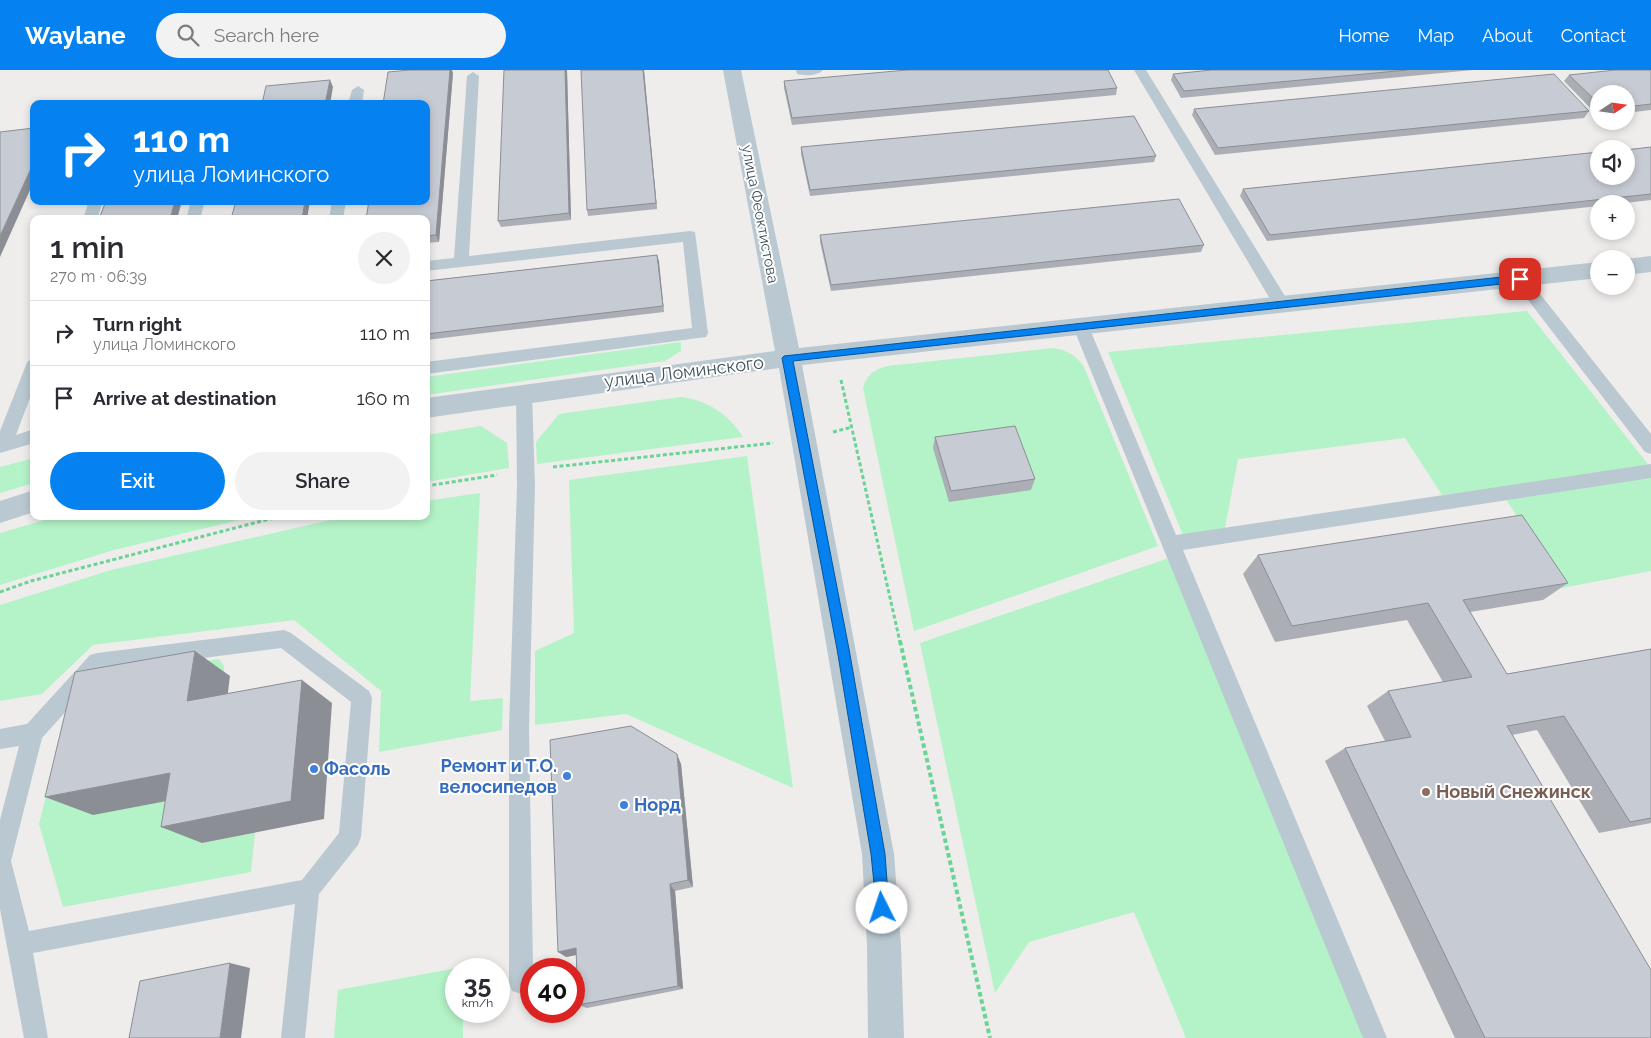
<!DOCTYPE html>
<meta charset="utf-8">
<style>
body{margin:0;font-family:Raleway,sans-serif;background:#f2f2f3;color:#2b2b33;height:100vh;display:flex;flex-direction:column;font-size:19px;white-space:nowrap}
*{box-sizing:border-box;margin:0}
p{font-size:16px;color:#7c7c81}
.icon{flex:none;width:28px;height:28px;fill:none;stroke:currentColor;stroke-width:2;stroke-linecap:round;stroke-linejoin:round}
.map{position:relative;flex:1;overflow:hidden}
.side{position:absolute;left:30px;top:145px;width:400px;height:305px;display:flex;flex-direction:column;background:#fff;border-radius:10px;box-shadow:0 2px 8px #0003}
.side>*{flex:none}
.banner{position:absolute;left:30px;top:30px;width:400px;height:105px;border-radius:10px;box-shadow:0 2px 8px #0003;background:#0581f0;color:#fff;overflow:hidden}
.needle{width:32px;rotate:77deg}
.controls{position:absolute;left:1590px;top:15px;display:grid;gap:10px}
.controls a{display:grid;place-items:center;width:45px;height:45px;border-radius:50%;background:#fff;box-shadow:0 2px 8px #0003;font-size:25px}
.speed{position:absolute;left:445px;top:888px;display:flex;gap:10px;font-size:25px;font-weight:700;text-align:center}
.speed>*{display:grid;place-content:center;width:65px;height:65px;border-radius:50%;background:#fff;box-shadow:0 2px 8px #0003;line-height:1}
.speed small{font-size:12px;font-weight:400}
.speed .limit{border:8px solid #d22;background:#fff;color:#111}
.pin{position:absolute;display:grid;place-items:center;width:42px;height:42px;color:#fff;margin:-21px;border-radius:10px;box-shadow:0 2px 8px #0006}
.me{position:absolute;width:55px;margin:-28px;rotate:356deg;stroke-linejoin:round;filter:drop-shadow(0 0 4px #0008)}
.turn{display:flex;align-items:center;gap:18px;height:105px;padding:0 20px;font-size:22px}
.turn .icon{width:65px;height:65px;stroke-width:2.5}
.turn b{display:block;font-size:35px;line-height:42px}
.round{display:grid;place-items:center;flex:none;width:52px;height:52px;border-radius:26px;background:#f2f2f3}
.summary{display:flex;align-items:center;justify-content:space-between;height:85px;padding:0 20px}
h1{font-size:30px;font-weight:600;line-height:38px}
.action{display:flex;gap:10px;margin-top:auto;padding:10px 20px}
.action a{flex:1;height:58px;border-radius:30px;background:#0581f0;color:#fff;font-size:20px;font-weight:600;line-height:58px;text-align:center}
.action a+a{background:#f2f2f3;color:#2b2b33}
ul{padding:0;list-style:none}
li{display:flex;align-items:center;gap:15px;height:65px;padding:0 20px;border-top:1px solid #e1e1e2}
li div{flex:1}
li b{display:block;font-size:19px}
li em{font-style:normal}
header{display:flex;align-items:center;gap:30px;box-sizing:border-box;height:70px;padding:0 25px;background:#0581f0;color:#fff}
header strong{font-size:24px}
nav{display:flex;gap:28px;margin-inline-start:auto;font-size:18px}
.search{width:350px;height:45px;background:#f2f2f3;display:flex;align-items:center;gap:12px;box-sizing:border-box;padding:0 18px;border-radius:28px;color:#7c7c81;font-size:19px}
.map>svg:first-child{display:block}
.green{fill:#b4f3c7}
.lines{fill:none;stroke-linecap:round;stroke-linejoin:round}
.path-far1{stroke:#68d495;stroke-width:3;stroke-dasharray:4 2.5;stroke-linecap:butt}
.path{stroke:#68d495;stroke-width:4;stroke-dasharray:4.5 3;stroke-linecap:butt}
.service{fill:#bac9d1;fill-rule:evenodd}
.tertiary{fill:#bac9d1;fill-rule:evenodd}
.wall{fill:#abafb5}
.shaded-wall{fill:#8b8e94}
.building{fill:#c7cbd3;stroke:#8b8e94}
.route{fill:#0581f0;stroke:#03549c}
.shop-dot{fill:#3f7fe0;stroke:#fff;stroke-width:2}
.education-dot{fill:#8d6e63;stroke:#fff;stroke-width:2}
.labels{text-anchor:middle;stroke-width:4;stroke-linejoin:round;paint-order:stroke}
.far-street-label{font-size:15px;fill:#42525b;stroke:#fff}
.street-label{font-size:18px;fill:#42525b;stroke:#fff}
.shop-label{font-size:18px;font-weight:bold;fill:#366cbe;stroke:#fff;text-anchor:start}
.education-label{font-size:18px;font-weight:bold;fill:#785e54;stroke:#fff;text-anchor:start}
</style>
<header>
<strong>Waylane</strong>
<div class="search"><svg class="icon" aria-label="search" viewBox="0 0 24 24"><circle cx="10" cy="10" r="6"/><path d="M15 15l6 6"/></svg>Search here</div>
<nav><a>Home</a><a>Map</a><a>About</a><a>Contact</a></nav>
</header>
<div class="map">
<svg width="1651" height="968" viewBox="0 0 1651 968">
<rect width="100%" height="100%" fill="#efecec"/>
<!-- green -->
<g class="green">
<path d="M1527 241 1651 398V501L1562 518 1499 418 1442 425 1405 368 1238 389 1225 458 1183 465 1108 282Z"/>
<path d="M681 272V281L665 291 426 325V307Z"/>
<path d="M1054 278C1068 281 1076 285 1084 297L1158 476 914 561 863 318C867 304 874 300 887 296Z"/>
<path d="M681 327C708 330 729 345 743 367L537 394 536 372 559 344Z"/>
<path d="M481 356 507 373 509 398 426 412V365Z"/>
<path d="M747 386 793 718 626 644 535 655V581L574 563 569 410Z"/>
<path d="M34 388V413L0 423V397Z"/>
<path d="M480 423 470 631 503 628 502 660 379 682 381 621 294 550 93 575 42 624 0 631V535L111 500 348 446H426V431Z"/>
<path d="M58 446H256L114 480 0 515V463Z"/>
<path d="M1172 487 1371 968H1186L1134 842 1029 872 995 923 920 573Z"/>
<path d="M219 589 224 596V607L117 627 209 723 202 773 255 763 251 802 63 837 39 754 65 649 115 604Z"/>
<path d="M462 897 456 899V941H463V968H334L338 920Z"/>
</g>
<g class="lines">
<!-- path-far1 -->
<g class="path-far1">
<path d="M841 310 900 572"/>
<path d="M833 362 852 357"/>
<path d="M553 397 773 373"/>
<path d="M426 416 497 405"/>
<path d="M0 522 31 511 281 446"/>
</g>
<!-- path -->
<path class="path" d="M900 571 990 968"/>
<!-- service -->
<g class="service">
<path d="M796 0H823C818 6 805 6 797 4Z"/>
<path d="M1134 0H1146L1288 231 1290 235 1288 239H1276Z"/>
<path d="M473 2 479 6 469 186 690 161 695 162 708 263 706 267 426 304V292L692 258 683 172 426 201V191L454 188 467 6Z"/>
<path d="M358 16 364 20 362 34H348L352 20Z"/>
<path d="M89 131H103L97 149H83Z"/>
<path d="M191 131H205L200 149H186Z"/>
<path d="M332 131H346L343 149H329Z"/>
<path d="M1520 204 1525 205 1651 364V384L1645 382 1515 213 1512 209 1515 205Z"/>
<path d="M1081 251 1087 253 1089 257 1176 465 1651 394V408L1183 480 1387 968H1363L1073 257 1075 253Z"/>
<path d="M34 289V317L16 365 34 359V373L0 383V361L26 295 28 291Z"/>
<path d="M524 317 530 318 532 323 535 416 529 658 533 899 530 921 521 924 512 921 509 912V658L517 416 516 323 518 318Z"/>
<path d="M284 560 291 563 369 621 372 628 361 767 358 775 319 824 305 968H281L295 834 33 883 48 968H24L0 839V750L19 676 0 679V659L27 654 90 585 97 583ZM281 578 351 632 339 763 302 810 29 861 11 791 42 668 102 601Z"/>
</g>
<!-- tertiary -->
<g class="tertiary">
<path d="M723 0H741L799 278 1599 192V208L802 295 894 784 901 875 904 968H868L867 875 862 784 779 298 426 348V328L775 281Z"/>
<path d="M1651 186V202L1626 205V189Z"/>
<path d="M34 420V442L0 453V431Z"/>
</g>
</g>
<!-- wall -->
<g class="wall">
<path d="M567 0 571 150 501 157 498 151Z"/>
<path d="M644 0 657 139 588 146 587 140Z"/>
<path d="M1211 0H1473L1181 28 1171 10 1173 4Z"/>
<path d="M1651 0V40L1626 43V24H1599L1598 46 1564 11 1569 5Z"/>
<path d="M453 3 439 172 426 173V149Z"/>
<path d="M784 11 1117 18 1116 25 792 55 784 18Z"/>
<path d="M1194 39 1589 41 1584 48 1215 85 1192 45Z"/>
<path d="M801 77 1156 86 1154 92 810 126 801 84Z"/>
<path d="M1651 77V130L1616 134H1599V136L1267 171 1240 126 1243 119Z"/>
<path d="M820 165 1204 175 1201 182 831 221 820 172Z"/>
<path d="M657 185 664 242 426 270V211Z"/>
<path d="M935 367 1035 409 1031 420 949 432 933 378Z"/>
<path d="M1258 485 1568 513 1543 530 1470 542 1507 604 1651 579V753L1599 763 1537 660 1512 665 1651 968H1455L1325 691 1345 678 1385 671 1367 636 1388 621 1443 612 1407 550 1275 572 1243 504Z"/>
<path d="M681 694 693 817 675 821 683 919 587 938 578 935 577 885 566 887Z"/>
</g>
<!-- shaded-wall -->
<g class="shaded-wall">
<path d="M450 0H452L453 3 439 172 436 165Z"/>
<path d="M565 0H567L571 150 569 143Z"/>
<path d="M643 0H644L657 139 656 133Z"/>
<path d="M330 10 333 17 330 34H325Z"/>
<path d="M34 92V111L0 187V166Z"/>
<path d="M175 131H182L177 149H170Z"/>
<path d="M305 131H310L307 149H302Z"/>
<path d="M657 185 659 191 664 242 663 236Z"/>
<path d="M195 581 230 606 224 654 187 631Z"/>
<path d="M302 610 332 633 324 749 202 773 161 757Z"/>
<path d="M677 684 681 694 693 817 688 810Z"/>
<path d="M170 703 209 723 93 745 45 727Z"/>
<path d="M670 814 675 821 683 919 678 916Z"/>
<path d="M576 878 585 883 566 887 558 882Z"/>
<path d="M230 893 250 898 241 968H220Z"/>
</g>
<!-- building -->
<g class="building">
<path d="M410 0H450L436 165 426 166V149H366L369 131H426V34H383L388 2Z"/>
<path d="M504 0H565L569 143 498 151Z"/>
<path d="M581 0H643L656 133 587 140Z"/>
<path d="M907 0H1108L1117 18 792 48 784 11Z"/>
<path d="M1211 0H1407L1184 21 1173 4Z"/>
<path d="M1615 0H1651V34L1626 37V24H1599V34L1569 5Z"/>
<path d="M1554 4 1589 41 1218 78 1194 39Z"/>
<path d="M330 10 325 34H262L266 16Z"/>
<path d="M207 32 206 34H191Z"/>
<path d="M1134 46 1156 86 810 120 801 77Z"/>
<path d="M34 58V92L0 166V62Z"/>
<path d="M1651 77V124L1270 165 1243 119 1599 82V106H1626V80Z"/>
<path d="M1179 129 1204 175 831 215 820 165Z"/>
<path d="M106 131H175L170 149H99Z"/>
<path d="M236 131H305L302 149H231Z"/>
<path d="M657 185 663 236 426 264V211Z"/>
<path d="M1015 356 1035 409 951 421 935 367Z"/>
<path d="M1522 445 1568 513 1463 530 1507 604 1651 579V748L1630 752 1564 646 1507 656 1651 900V968H1485L1345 678 1411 667 1388 621 1472 607 1428 533 1292 556 1258 485Z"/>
<path d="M195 581 187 631 302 610 291 731 161 757 170 703 45 727 75 602Z"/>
<path d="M631 656 677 684 688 810 670 814 678 916 578 935 576 878 558 882 550 670Z"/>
<path d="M230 893 220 968H129L140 911Z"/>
</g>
<!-- route -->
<path class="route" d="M1520 205 1524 209 1520 212 793 291 849 579 885 784 889 838 887 843 882 846 877 843 871 784 837 579 782 288 784 286Z"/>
<!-- markers -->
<g class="shop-dot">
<circle cx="314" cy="699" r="5"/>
<circle cx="567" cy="706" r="5"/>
<circle cx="624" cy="735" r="5"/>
</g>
<circle class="education-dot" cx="1426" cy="722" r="5"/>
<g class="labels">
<!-- far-street labels -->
<g class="far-street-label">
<text transform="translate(760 144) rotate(79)" y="5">улица Феоктистова</text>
</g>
<!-- street labels -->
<g class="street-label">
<text transform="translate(684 302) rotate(-7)" y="6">улица Ломинского</text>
</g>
<!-- shop labels -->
<g class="shop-label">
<text x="557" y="702" text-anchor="end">Ремонт и Т.О.<tspan x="557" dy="21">велосипедов</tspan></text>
<text x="324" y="705">Фасоль</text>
<text x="634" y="741">Норд</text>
</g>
<!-- education labels -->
<g class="education-label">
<text x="1436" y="728">Новый Снежинск</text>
</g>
</g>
</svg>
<div class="controls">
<a><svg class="needle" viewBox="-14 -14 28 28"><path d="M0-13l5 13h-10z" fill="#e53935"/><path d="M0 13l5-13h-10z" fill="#7c7c81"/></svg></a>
<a><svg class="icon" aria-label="sound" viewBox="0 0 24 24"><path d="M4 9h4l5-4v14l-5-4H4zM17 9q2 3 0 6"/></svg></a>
<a>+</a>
<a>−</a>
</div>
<div class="speed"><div>35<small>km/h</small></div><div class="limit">40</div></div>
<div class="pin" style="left:1520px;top:209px;background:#d93025"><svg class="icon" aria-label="arrive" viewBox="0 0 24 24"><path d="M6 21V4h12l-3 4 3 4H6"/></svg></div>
<svg class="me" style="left:882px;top:838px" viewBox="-20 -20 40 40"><circle r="19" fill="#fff"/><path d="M0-13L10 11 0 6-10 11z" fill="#0581f0"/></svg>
<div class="banner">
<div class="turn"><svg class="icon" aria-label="right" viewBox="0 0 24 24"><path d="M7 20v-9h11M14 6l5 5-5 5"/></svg><div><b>110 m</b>улица Ломинского</div></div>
</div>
<section class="side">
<div class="summary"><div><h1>1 min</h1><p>270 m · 06:39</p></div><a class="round"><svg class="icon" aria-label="close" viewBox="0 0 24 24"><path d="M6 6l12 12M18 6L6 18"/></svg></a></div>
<ul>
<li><svg class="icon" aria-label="right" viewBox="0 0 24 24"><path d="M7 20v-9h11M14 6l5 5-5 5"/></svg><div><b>Turn right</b><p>улица Ломинского</p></div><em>110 m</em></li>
<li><svg class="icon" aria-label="arrive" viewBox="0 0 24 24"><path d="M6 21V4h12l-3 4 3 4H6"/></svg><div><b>Arrive at destination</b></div><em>160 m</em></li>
</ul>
<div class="action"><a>Exit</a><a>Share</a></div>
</section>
</div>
